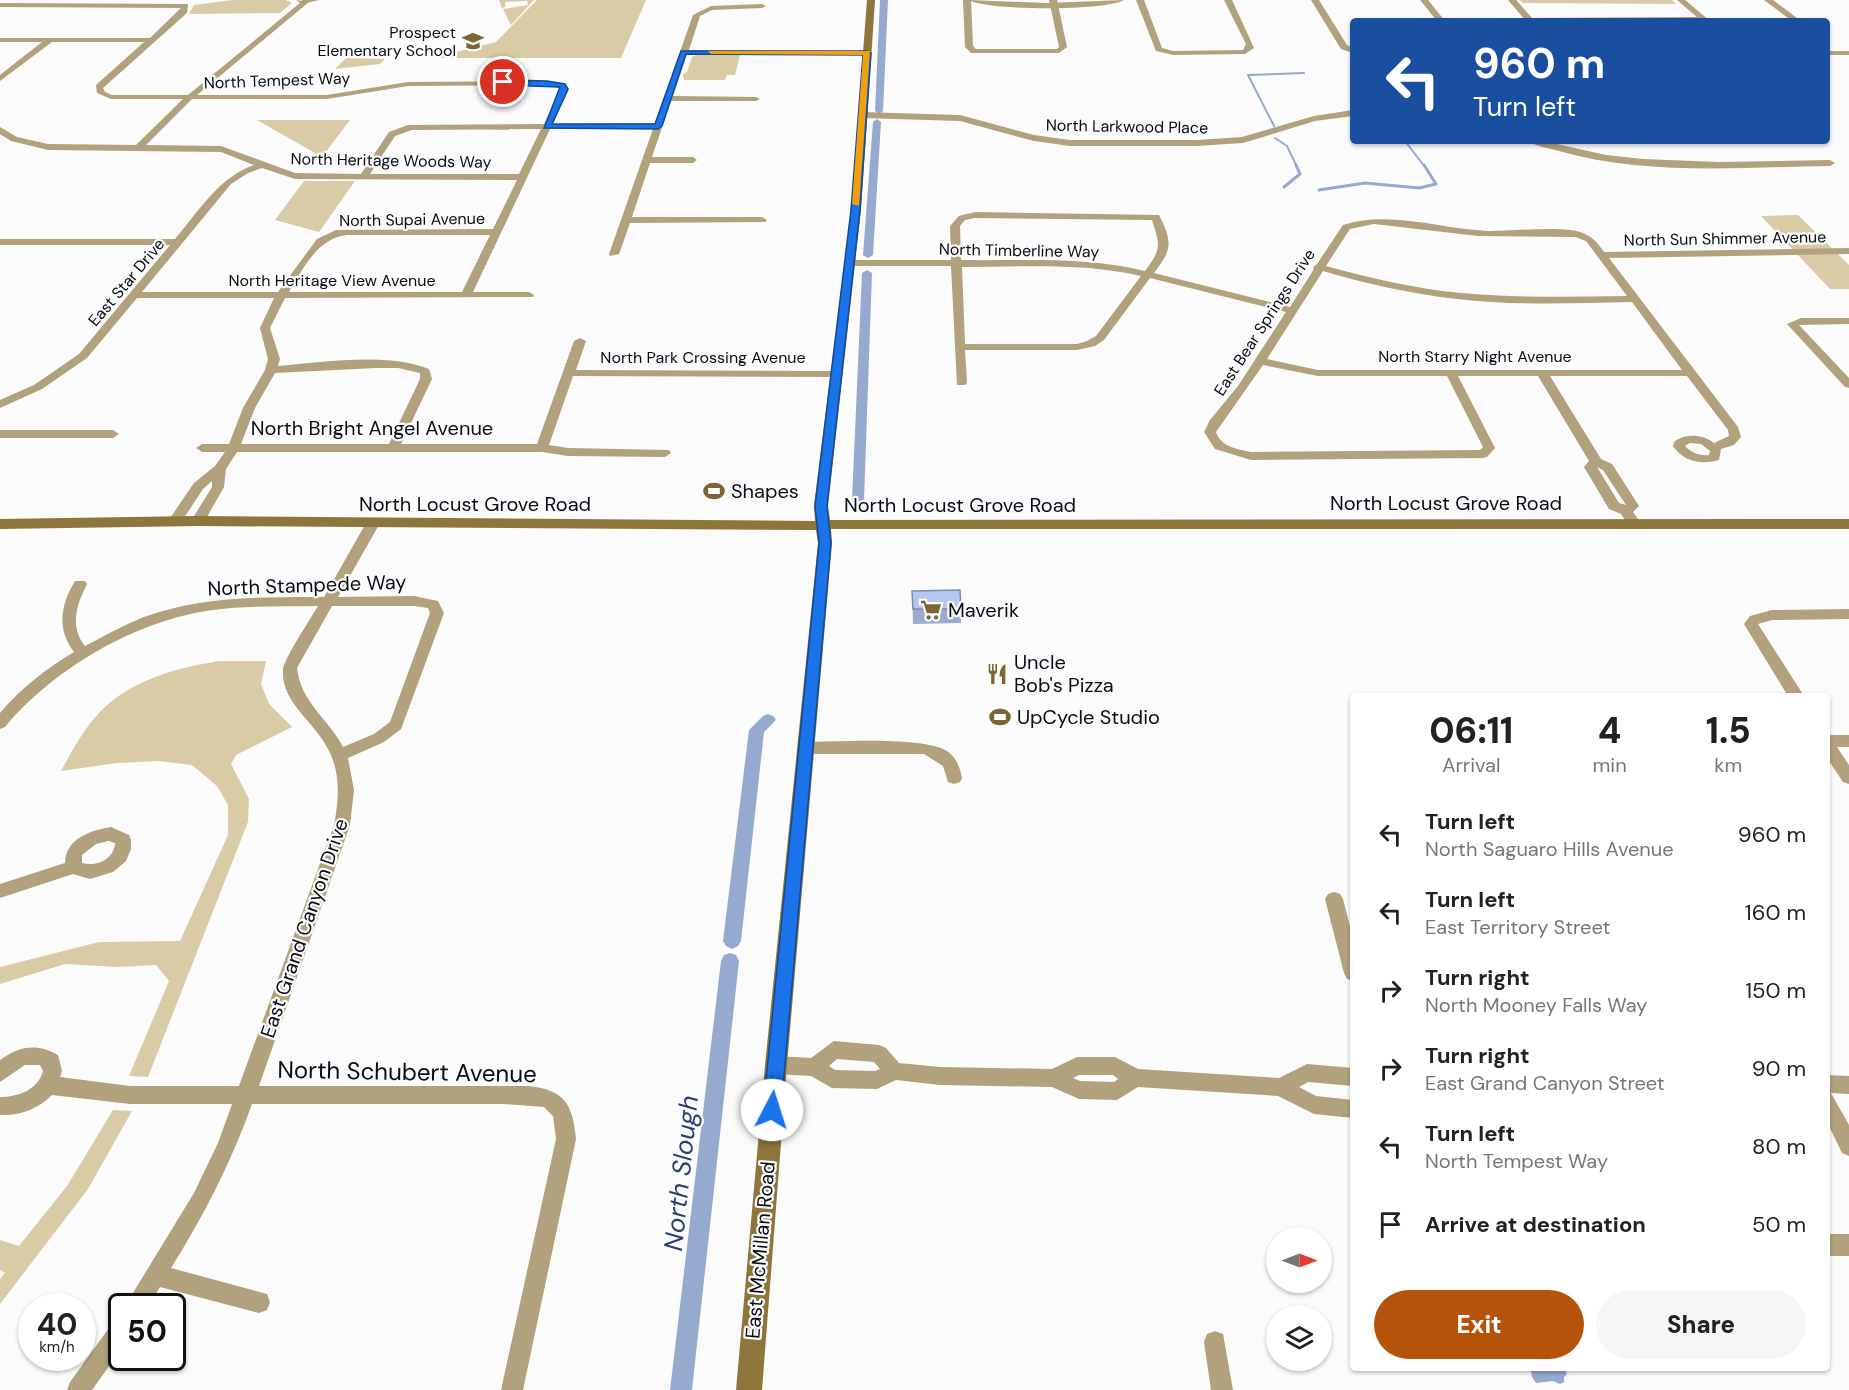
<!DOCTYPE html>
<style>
body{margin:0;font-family:"DM Sans",sans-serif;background:#f6f6f6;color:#222;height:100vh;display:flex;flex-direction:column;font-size:22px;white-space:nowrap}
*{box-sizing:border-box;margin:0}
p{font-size:20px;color:#767676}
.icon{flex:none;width:33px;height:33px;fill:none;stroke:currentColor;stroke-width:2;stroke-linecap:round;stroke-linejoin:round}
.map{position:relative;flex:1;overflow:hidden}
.side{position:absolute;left:1350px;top:693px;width:480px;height:678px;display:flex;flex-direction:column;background:#fff;border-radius:6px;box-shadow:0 2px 4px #0004}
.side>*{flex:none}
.top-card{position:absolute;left:1350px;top:18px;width:480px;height:126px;border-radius:6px;box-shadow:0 2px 4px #0004;background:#1a4fa0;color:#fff;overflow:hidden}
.needle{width:39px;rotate:90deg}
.controls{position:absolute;left:1266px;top:1227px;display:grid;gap:12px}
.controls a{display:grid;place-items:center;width:66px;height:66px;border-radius:50%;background:#fff;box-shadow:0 2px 4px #0004;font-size:30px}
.speed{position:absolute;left:18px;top:1293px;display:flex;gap:12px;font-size:30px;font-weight:700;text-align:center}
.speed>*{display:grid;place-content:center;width:78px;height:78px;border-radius:50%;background:#fff;box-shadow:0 2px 4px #0004;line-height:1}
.speed small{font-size:15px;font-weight:400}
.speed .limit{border:3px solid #111;border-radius:9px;background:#fff;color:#111}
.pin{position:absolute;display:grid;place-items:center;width:51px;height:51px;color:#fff;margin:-26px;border:3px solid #fff;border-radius:50%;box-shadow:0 2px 6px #0007}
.me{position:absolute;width:66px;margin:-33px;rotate:5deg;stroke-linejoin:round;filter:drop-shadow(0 0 4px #0008)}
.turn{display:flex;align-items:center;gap:21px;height:126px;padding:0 24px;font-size:27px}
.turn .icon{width:78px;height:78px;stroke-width:2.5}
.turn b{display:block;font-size:42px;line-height:51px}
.eta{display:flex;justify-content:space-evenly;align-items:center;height:102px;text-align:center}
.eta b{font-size:36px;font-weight:800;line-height:42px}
.primary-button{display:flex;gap:12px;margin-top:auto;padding:12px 24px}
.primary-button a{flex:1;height:69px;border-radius:36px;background:#b45309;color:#fff;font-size:24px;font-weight:800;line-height:69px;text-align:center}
.primary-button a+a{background:#f6f6f6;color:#222}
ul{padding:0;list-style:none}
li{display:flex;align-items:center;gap:18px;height:78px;padding:0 24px}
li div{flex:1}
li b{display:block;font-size:22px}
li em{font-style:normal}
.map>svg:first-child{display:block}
.green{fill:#dacba7}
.water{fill:#96a9cf}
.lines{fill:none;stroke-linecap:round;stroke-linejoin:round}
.stream-far1{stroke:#96a9cf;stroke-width:2}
.stream{stroke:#96a9cf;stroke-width:3}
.canal{fill:#96a9cf;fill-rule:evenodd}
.minor{fill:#b1a17c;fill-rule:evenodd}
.tertiary{fill:#b1a17c;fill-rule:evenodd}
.secondary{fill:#8d753c;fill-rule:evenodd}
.wall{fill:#9bacce}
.building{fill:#b4c8ef;stroke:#7e8ca7;stroke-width:1.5}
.route{fill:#1a73e8;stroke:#114b97;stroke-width:1.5}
.slow{fill:#f59e0b}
.labels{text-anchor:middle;stroke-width:4.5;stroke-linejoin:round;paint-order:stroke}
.far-poi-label{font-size:16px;fill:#070c16;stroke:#fbfbfb;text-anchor:end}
.far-street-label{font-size:16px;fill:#070c16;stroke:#fbfbfb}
.street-label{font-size:20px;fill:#070c16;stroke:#fbfbfb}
.poi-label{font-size:20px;fill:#070c16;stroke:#fbfbfb;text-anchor:start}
.near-street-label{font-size:24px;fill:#070c16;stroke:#fbfbfb}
.near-water-label{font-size:26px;font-style:italic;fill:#283f70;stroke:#fbfbfb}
</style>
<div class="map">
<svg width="1849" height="1390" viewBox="0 0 1849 1390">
<rect width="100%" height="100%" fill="#fbfbfb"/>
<!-- green -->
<g class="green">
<path d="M233 0H286L292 3 280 13 189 14 194 5Z"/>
<path d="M499 0H534L511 25 503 9 528 5 527 1 505 2V7L502 8Z"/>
<path d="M537 0H646L621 58H432L496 42Z"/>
<path d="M1520 0H1672L1676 4 1523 3Z"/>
<path d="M696 55H740L735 75H727L725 80H684L683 74 687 72 692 57Z"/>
<path d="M346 58 385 59 380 64 335 69Z"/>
<path d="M257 120H350L322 157Z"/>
<path d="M304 181H355L319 232 275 220Z"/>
<path d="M1798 215 1849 265V289H1830L1761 216Z"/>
<path d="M219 661H266L261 684 269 704 292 727 236 755 231 764 249 799 248 822 148 1077 129 1076 169 981 156 965 117 967 65 964 0 984V967L99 942 180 941 228 835V805L217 786 192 765 158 761 117 763 61 771C72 751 83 730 99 713 130 680 176 668 219 661Z"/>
<path d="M113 1110 132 1111 88 1189 0 1304V1279L5 1273 0 1270V1240L19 1246 67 1186Z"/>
</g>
<!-- water -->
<path class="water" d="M1534 1368H1564L1567 1374 1564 1377V1382L1560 1384 1553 1381 1536 1383 1532 1377 1531 1371Z"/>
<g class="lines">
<!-- stream-far1 -->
<g class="stream-far1">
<path d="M1274 126 1248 75 1304 73"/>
<path d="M1275 138 1287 146 1297 167"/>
<path d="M1405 141 1425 167"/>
</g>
<!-- stream -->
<g class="stream">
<path d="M1284 187 1300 174 1296 165"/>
<path d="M1319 190 1365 183 1419 188 1436 184 1424 165"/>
</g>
<!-- canal -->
<g class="canal">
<path d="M880 0H888L883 111 879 114 875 111Z"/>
<path d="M877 119 881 122 873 255 868 258 863 255 873 122Z"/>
<path d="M867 270 872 273 864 500 858 504 852 500 862 273Z"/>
<path d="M768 714 773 716 776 720 764 732 741 941 738 946 732 949 726 946 723 941 749 730 763 716Z"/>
<path d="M730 953 736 955 739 961 692 1390H670L721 961 724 955Z"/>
</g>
<!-- minor -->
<g class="minor">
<path d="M296 0 309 2 197 95H327L408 82 547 81 565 84 569 89 553 124 655 123 693 15 711 6 762 4 766 6 762 8 712 10 700 16 689 50 867 51 871 53 867 55 687 54 673 96 756 97 760 99 756 101H671L652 157H693L697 160 693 163H650L632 217H762L767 220 765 222 630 223 619 254 610 256 609 254 653 129H550L473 292H529L534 295 533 297 285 298 270 328 280 359 278 366C322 362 387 352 429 369L432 379 401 444H537L574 341 580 338 586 341 576 370 838 371 844 374 838 377 573 376 549 445 568 448 669 450 671 453 665 457 568 456 542 452H237L226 469 224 487 203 524 198 525 191 521 212 487V481L203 489 180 524H170L168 521 194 483 215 466 225 452H202L196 448 202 444H229L243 408 265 370 268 359 260 328 274 298H137L87 358 42 389 0 408V400L34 385 79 354 170 245H0V239H175C199 211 219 177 254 165L221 152 48 150 11 141 0 134V127L17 137 48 144 136 145 183 99H111L97 93 96 85 144 42H52L0 81V75L42 42H0V38H150L181 8 0 7V3L188 4 187 13 103 88 105 92 112 95H188L300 3ZM547 85 561 89 544 124 408 125 389 132 361 174 295 173 221 146 146 145 192 99H327L408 86ZM541 129 519 174H370L395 136 412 130ZM262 168 295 179 517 180 493 229 336 230 317 239 278 292H142L231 184 248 173ZM347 235H490L462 292H289C303 269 317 238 347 235ZM376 368H398L420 373V379L389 444H241L255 408 275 373Z"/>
<path d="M963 0H971L973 46 976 49H1057L1059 47 1049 0H1057L1067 47 1059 53H971L965 47Z"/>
<path d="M1136 0H1144L1162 48 1173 51 1243 50 1246 44 1224 0H1232L1254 48 1245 54 1173 55 1156 51Z"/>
<path d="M1311 0H1319L1347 45 1353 48V53L1341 49Z"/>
<path d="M1420 0H1428L1445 21H1437Z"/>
<path d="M1508 0H1516L1532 18 1697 17 1677 0H1685L1710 21H1526Z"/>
<path d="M1764 0H1773L1801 21H1792Z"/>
<rect x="1827" y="51" width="22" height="4"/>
<path d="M1353 110V116L1315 121 1243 143 1197 146H1070L1034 141 960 121 862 118 858 115 862 112 960 115 1034 135 1070 140H1197L1242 137 1314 116Z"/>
<path d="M1529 141H1543L1606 155 1643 159 1718 162 1830 160 1835 163 1830 166C1741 167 1646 176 1559 151 1549 148 1537 147 1529 141Z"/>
<path d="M975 212 1159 215C1173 243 1172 249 1154 273L1290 307 1314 269 1313 267 1317 264 1343 225C1390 210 1440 229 1488 231 1511 231 1561 226 1580 232 1592 236 1597 242 1604 252L1849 248V254L1609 258 1738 427 1741 437 1734 445 1721 449 1719 460C1701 465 1684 462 1673 446L1674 442C1685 433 1703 434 1714 443L1729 436 1728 430 1687 376H1550L1601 459 1612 464 1639 506 1633 512 1641 523 1634 527 1629 526 1621 514 1609 509 1584 467 1589 461 1538 376H1458L1495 448 1487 457 1483 458 1251 460 1215 449 1204 432 1210 420 1238 386 1286 312 1150 278 1104 340 1095 346 1077 350H965L967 383 965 385H957L951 266H850L845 263 850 260H951L950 226 959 216ZM975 218 1152 220C1160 246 1162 248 1145 271 1085 256 1023 261 961 260L960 226 965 220ZM1374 224 1478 236 1575 237 1586 241 1627 296C1572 297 1516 298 1461 293 1416 289 1370 278 1326 266L1350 229ZM962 267C1021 267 1083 262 1141 276L1096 336 1087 341 1077 344H965ZM1323 271C1367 284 1412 294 1457 299 1515 306 1574 303 1632 302L1682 370H1318L1267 359ZM1263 365 1318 376H1447L1483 447 1480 450 1251 452C1237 449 1221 447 1216 432ZM1690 443 1701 444 1710 451 1709 455C1699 456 1692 453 1685 446ZM1597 467 1603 470 1626 505 1619 503Z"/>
<path d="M1801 318H1849V324L1799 325 1849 378V388L1845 387 1787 324Z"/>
<path d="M0 430H113L119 434 113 438H0Z"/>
<path d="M373 519 380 523 338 597 414 596 438 601 444 613 401 729 384 742 348 758 354 790 350 825 259 1086H529C565 1090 573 1105 576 1139L523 1390H501L556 1139 553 1116 544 1107 503 1104H252C231 1163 204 1215 171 1268L267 1294 270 1302 267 1310 259 1313 160 1287 148 1306H125L194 1193 218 1143 232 1104H130L52 1095C38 1109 20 1116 0 1115V1097C18 1097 38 1090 43 1071L40 1065H25L0 1082V1060C19 1046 37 1043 58 1055L62 1071 60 1077 130 1086H239L334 825C339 799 341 773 328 749 315 722 281 703 283 670 283 660 311 618 318 606 283 607 248 605 213 610 137 620 54 668 5 727L0 729V713C21 688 47 668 74 652 56 629 61 604 75 581H85L87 584C77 604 69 626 85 646 104 636 124 625 144 617 202 596 263 597 324 597L366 523ZM332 606H414L428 608 430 613 390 722 374 734 343 747C327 717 301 703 297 668Z"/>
<path d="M1849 609V619L1772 620 1758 624 1804 696H1788L1744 624 1750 616 1772 610Z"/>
<path d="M1827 735H1849V747H1837L1849 765V784L1843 782 1827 758Z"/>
<path d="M805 742C837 742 922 736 947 751 956 757 960 767 962 778L960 782 954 784 948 782 943 766 924 754H805L799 752 797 748 799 744Z"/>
<path d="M111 827 129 835 131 840V849L126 861 113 872 90 879 73 874 0 898V884L65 863C65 839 91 830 111 827ZM109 841 115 843C114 860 96 867 82 863V855L96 844Z"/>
<path d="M1334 892 1340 894 1343 899 1353 938V981L1347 979 1344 973 1325 899 1328 894Z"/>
<path d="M834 1041 879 1045 886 1048 899 1063 940 1067 1052 1069 1077 1057H1115L1138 1069 1279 1078 1307 1064 1353 1068V1086L1308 1082 1299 1087 1316 1096 1353 1100V1118L1314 1114 1278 1096 1138 1087 1117 1100 1079 1099 1052 1087 940 1085 896 1080 877 1089 832 1088 811 1076 776 1074 769 1071 766 1065 769 1059 776 1056 811 1058ZM837 1059 874 1062 880 1069 875 1071 835 1070 829 1066ZM1079 1075H1113L1118 1079 1114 1082 1080 1081 1073 1078Z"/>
<path d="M1827 1075 1849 1076V1094L1831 1093 1849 1125V1156L1842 1153 1827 1122Z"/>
<rect x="1827" y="1234" width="22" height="22"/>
<path d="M122 1318V1348L92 1390H67L70 1382 114 1321Z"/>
<path d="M1215 1331 1223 1334 1233 1390H1211L1204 1342 1207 1334Z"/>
</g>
<!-- tertiary -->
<g class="tertiary">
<path d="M302 0H319L302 4Z"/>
<path d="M969 0 1046 3 1124 0C1106 11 987 11 969 0Z"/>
</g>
<!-- secondary -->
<path class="secondary" d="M867 0H875L861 210 828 506 830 520 1849 519V529H831L832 543 787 1065 762 1390H736L765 1065 818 543 816 530 198 526 0 529V519L198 516 815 521 814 506 851 210Z"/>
</g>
<!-- wall -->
<path class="wall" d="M912 591 961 609V623L913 624Z"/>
<!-- building -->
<path class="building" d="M960 590 961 609H913L912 591Z"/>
<!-- route -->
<path class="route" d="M681 51H867L871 53 860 210 827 506 831 543 781 1110 778 1117 772 1119 766 1117 763 1110 819 543 815 506 851 210 863 55 686 54 662 126 658 129 544 128 560 87 503 85 499 82 503 80 547 81 565 84 568 89 552 124H655Z"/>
<!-- slow -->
<path class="slow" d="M708 51H870L859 206 852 204 863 55 711 54Z"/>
<!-- icons -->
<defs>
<symbol id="school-bare" viewBox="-9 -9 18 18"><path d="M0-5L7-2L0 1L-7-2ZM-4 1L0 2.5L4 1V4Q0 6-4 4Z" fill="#7b6635" stroke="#fbfbfb" stroke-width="2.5" paint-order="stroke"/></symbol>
<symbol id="stadium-bare" viewBox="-9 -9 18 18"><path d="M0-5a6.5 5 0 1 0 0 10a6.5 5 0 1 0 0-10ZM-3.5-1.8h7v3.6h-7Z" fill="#7b6635" stroke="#fbfbfb" stroke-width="2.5" paint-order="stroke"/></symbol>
<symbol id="supermarket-bare" viewBox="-9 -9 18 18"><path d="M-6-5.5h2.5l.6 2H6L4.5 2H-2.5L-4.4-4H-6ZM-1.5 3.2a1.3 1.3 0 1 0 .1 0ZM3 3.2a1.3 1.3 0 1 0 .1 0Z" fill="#7b6635" stroke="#fbfbfb" stroke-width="2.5" paint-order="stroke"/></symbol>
<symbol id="restaurant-bare" viewBox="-9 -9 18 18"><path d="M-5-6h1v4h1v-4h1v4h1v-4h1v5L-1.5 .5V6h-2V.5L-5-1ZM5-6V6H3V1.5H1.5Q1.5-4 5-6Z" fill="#7b6635" stroke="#fbfbfb" stroke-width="2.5" paint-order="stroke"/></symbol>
</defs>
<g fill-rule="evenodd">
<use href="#school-bare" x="458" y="26" width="30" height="30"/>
<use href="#stadium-bare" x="699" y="476" width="30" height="30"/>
<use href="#supermarket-bare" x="916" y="595" width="30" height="30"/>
<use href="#restaurant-bare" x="982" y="659" width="30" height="30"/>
<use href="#stadium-bare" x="985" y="702" width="30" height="30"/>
</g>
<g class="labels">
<!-- far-poi labels -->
<g class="far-poi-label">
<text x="456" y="38">Prospect<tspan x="456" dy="18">Elementary School</tspan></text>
</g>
<!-- far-street labels -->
<g class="far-street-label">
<text transform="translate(277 80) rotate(-2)" y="6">North Tempest Way</text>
<text transform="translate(1127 126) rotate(1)" y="6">North Larkwood Place</text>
<text transform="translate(391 160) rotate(1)" y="6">North Heritage Woods Way</text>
<text transform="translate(412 219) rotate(-1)" y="6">North Supai Avenue</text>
<text transform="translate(1725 238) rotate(-1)" y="6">North Sun Shimmer Avenue</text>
<text transform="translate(1019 250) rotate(1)" y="6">North Timberline Way</text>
<text x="332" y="286">North Heritage View Avenue</text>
<text transform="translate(126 282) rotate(-50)" y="6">East Star Drive</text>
<text transform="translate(1264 322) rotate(-57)" y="6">East Bear Springs Drive</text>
<text x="1475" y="362">North Starry Night Avenue</text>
<text x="703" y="363">North Park Crossing Avenue</text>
</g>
<!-- street labels -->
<g class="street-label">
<text x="372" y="435">North Bright Angel Avenue</text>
<text x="1446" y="510">North Locust Grove Road</text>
<text x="475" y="511">North Locust Grove Road</text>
<text x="960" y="512">North Locust Grove Road</text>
<text transform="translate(307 585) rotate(-2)" y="7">North Stampede Way</text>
<text transform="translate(304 928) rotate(-71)" y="7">East Grand Canyon Drive</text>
<text transform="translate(760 1250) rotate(-85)" y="7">East McMillan Road</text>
</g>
<!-- poi labels -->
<g class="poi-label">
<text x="731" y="498">Shapes</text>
<text x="948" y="617">Maverik</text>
<text x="1014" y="669">Uncle<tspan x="1014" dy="23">Bob's Pizza</tspan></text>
<text x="1017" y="724">UpCycle Studio</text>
</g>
<!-- near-street labels -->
<g class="near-street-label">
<text transform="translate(407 1072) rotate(1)" y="8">North Schubert Avenue</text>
</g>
<!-- near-water labels -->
<g class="near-water-label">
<text transform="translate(681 1173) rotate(-84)" y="9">North Slough</text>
</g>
</g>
</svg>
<div class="controls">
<a><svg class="needle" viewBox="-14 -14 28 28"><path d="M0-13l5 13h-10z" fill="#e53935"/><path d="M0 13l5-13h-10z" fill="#767676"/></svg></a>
<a><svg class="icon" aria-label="layers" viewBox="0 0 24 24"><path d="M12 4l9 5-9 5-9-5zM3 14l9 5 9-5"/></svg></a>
</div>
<div class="speed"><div>40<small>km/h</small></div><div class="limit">50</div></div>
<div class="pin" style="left:503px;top:82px;background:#d93025"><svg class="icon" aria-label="arrive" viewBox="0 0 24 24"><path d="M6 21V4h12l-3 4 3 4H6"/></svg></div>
<svg class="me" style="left:772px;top:1110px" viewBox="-20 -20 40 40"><circle r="19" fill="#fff"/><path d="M0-13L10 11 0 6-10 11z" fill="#1a73e8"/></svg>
<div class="top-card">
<div class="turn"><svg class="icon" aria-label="left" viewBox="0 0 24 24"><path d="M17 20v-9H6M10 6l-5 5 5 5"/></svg><div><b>960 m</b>Turn left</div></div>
</div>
<section class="side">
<div class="eta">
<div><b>06:11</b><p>Arrival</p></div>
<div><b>4</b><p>min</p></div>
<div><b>1.5</b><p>km</p></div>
</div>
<ul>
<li><svg class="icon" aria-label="left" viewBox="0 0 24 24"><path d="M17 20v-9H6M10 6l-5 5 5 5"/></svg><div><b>Turn left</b><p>North Saguaro Hills Avenue</p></div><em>960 m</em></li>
<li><svg class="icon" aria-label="left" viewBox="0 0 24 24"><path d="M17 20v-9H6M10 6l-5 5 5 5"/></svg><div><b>Turn left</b><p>East Territory Street</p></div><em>160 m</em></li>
<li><svg class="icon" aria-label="right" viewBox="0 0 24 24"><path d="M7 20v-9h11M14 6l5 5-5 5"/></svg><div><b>Turn right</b><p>North Mooney Falls Way</p></div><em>150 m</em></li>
<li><svg class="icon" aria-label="right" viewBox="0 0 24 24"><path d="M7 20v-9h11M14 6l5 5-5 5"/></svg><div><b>Turn right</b><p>East Grand Canyon Street</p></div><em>90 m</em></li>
<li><svg class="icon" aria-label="left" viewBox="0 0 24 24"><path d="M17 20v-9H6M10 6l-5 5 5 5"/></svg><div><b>Turn left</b><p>North Tempest Way</p></div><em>80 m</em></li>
<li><svg class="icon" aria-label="arrive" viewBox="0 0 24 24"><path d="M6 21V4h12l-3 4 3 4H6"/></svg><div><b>Arrive at destination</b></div><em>50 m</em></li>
</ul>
<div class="primary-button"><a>Exit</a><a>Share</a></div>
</section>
</div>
